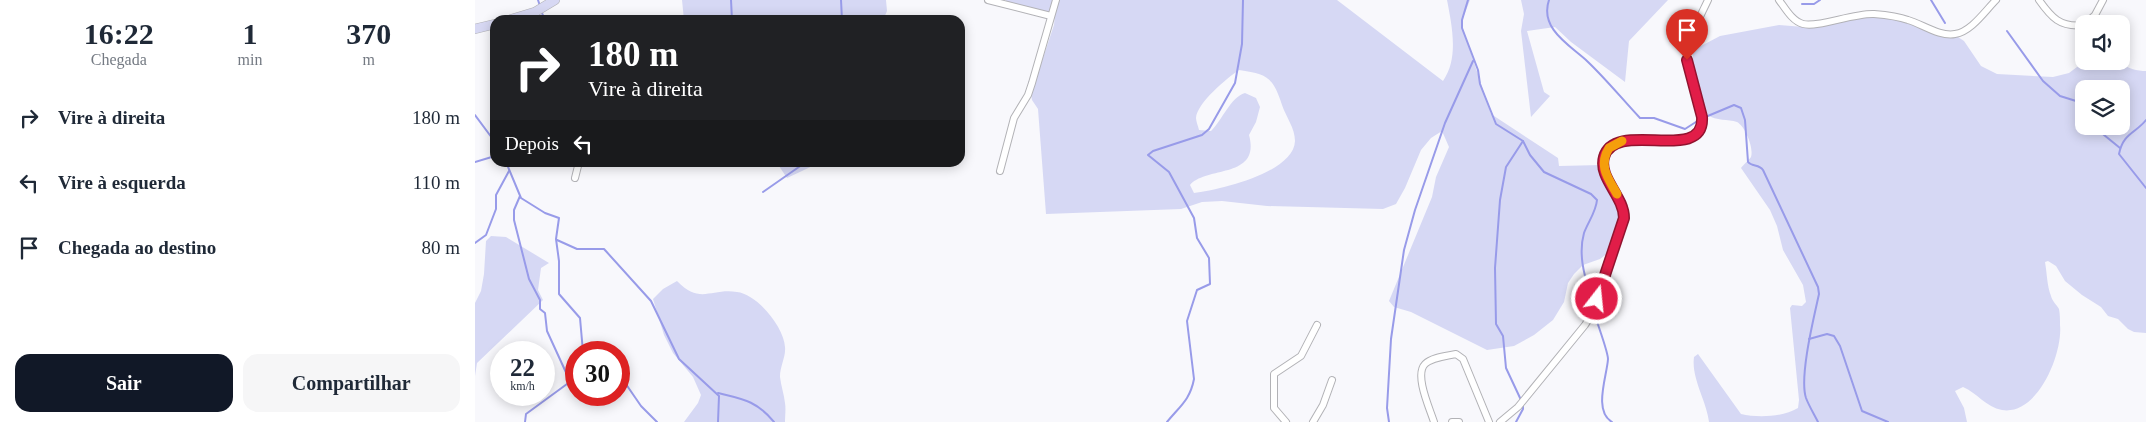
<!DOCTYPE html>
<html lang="pt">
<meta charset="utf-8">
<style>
body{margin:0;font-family:"Times New Roman",serif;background:#f6f6f7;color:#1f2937;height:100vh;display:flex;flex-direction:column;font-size:19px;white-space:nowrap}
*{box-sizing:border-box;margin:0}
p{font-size:16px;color:#747a83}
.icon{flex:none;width:28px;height:28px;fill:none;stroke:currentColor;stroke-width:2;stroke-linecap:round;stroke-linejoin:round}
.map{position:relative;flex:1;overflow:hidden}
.details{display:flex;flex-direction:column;background:#fff;width:475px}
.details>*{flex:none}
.hud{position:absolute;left:15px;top:15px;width:475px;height:152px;border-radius:15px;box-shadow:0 2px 12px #0003;background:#202124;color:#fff;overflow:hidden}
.controls{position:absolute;left:1600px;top:15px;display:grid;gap:10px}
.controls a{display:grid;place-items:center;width:55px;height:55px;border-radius:10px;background:#fff;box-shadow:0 2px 12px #0003;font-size:25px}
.speed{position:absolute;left:15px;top:341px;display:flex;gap:10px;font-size:25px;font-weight:700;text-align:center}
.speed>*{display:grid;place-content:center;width:65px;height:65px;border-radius:50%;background:#fff;box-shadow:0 2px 12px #0003;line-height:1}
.speed small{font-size:12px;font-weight:400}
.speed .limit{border:8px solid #d22;background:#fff;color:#111}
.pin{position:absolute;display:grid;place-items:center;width:42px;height:42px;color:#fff;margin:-51px -21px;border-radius:50% 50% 50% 0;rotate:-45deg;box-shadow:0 0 5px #0007}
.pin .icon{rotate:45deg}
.me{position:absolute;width:55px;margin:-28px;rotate:16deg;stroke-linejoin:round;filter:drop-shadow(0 0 4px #0008)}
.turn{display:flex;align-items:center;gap:18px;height:105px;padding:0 15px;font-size:22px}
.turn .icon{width:65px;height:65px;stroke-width:2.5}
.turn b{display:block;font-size:35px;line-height:42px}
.then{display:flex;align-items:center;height:48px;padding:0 15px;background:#0003;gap:10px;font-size:19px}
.eta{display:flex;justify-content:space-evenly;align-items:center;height:85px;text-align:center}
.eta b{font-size:30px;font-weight:700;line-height:35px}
.primary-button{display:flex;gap:10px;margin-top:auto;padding:10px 15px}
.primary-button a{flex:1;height:58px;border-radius:15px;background:#111827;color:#fff;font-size:20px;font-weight:700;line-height:58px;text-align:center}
.primary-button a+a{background:#f6f6f7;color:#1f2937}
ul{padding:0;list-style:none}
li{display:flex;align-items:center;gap:15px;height:65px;padding:0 15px}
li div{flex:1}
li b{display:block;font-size:19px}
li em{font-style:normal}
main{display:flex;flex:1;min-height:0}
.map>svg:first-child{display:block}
.green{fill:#d6d8f4;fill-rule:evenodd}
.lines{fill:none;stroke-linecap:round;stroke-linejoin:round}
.stream{stroke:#989be9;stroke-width:2}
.street-casing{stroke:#b2b2b6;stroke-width:8}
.secondary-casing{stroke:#b2b2b6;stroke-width:10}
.street{stroke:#fff;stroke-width:6}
.secondary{stroke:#d7d8f3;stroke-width:9}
.route-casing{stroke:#92132f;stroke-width:12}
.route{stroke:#e11d48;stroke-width:9}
.slow{stroke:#f59e0b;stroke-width:9}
</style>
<main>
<section class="details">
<div class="eta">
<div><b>16:22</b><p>Chegada</p></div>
<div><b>1</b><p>min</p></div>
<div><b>370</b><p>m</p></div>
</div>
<ul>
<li><svg class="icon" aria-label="right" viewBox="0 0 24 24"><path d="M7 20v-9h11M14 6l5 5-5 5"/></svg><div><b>Vire à direita</b></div><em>180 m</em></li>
<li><svg class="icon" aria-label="left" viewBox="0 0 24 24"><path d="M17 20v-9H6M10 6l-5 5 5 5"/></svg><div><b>Vire à esquerda</b></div><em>110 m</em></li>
<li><svg class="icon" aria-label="arrive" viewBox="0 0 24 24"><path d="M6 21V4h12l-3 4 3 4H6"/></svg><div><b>Chegada ao destino</b></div><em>80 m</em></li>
</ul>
<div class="primary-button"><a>Sair</a><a>Compartilhar</a></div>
</section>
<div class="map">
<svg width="1671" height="422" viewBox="0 0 1671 422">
<rect width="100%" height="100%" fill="#f8f8fc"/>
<!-- green -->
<g class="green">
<path d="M207 0H411L412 11 408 20H209Z"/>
<path d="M531 0H862L968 81C984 58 977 26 972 0H995L986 23 1016 114 1083 158 1084 166 1126 165 1130 178 1147 211 1142 237 1133 253 1125 259 1108 265 1099 274 1093 283 1089 302 1078 320 1059 335 1039 346 1012 350 936 312 919 307 914 301 957 197 961 177 974 147 967 131 956 138 946 150 930 188 921 204 908 209 792 206 747 201 727 202 706 209 571 214 563 109 557 100 556 94 579 25 580 14 531 2ZM764 70C792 74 798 77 807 105 811 117 820 128 820 141 819 173 743 190 719 193L715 185C731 166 786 179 774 135L781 122 785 107 781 98 770 93C755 98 748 119 736 131L724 130C723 126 721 121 721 118 722 103 752 78 764 70Z"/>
<path d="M1046 0H1193L1154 41 1150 82 1096 42 1080 27 1052 31 1069 92 1075 96 1056 117 1046 31 1049 14Z"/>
<path d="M1398 16 1426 20 1473 36 1483 37 1489 41 1506 66 1522 74 1578 77 1594 73 1610 61H1646C1651 69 1663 71 1671 71V333L1659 332 1653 329 1643 319 1633 316 1626 307 1607 295 1590 281 1581 266 1573 261 1570 262C1572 273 1572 286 1576 296 1577 301 1582 305 1584 309 1585 314 1585 320 1585 325 1588 353 1563 416 1527 410 1511 407 1502 393 1488 387L1480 391 1489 408 1492 422H1234C1232 402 1216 378 1219 357L1223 354 1266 414C1283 418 1308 417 1323 408L1324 400 1315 308 1317 305 1327 306 1331 302 1328 285 1308 250 1302 226 1295 210 1266 168C1268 165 1274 160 1276 157 1279 148 1270 126 1262 122 1253 119 1241 121 1233 115 1220 104 1219 65 1217 49L1219 46H1226L1245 36 1304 25 1329 27ZM1609 89H1646V126H1609Z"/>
<path d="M302 163H344L312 178Z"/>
<path d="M16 236 31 237 74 263 66 268 63 290 68 300 2 363 0 376V303L6 291 9 274 11 241Z"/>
<path d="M202 281C225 305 236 288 262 292 282 294 309 327 310 347 311 357 305 366 305 377 306 386 309 394 310 403 311 409 310 416 310 422H209L223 403 226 395 218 377 198 353 189 335 178 299 188 289Z"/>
</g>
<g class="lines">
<!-- stream -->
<g class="stream">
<path d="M63 0 65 6"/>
<path d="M256 0 257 20"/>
<path d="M366 0 367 20"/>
<path d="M993 0 987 20V28L1003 70 1005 84 1021 124 1048 141 1055 155 1069 172 1116 194 1122 200C1121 212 1113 222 1109 233 1102 258 1112 282 1118 306"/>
<path d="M1074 0C1064 29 1096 46 1112 61 1131 79 1148 100 1165 118H1179L1210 129 1224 120"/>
<path d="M1456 0 1470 23"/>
<path d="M1327 4H1339L1345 0"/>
<path d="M66 11 70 20"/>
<path d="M1532 31 1568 81 1585 96 1601 101 1609 114"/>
<path d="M0 115 20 142"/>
<path d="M1228 118 1259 105 1266 108 1270 120 1273 162C1277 167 1284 164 1288 170L1343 287 1344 294C1339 317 1324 377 1331 398 1334 406 1339 414 1343 422"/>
<path d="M1671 120C1661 133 1648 133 1644 154L1671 188"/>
<path d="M1618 126 1645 148"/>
<path d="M0 162 20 156"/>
<path d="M31 162 46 198 70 213 84 218 81 239 84 261V294L105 318 108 352"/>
<path d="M288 192 331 162"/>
<path d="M45 196 39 210V220L54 279 65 300V309L70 313 72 331 94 379 92 384 51 414 50 422"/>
<path d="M82 240 102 249H129L176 301 204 359 244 396 243 422"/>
<path d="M0 243 11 235 21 209V195L34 171"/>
<path d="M1119 313C1122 322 1133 352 1133 359 1132 376 1118 411 1137 422"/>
<path d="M1334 339 1352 334 1359 336 1365 346 1387 411 1413 422"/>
<path d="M144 374 166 406 182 422"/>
<path d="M243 393C268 399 282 401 299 422"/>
<path d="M1046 400 1031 368 1028 336 1021 324 1020 268 1025 200 1031 167 1048 141"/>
<path d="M692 422C705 406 715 400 719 379L712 321 722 290 735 284 734 258 722 238 719 218 694 172 673 155 678 151 727 135 734 129 760 83 767 44 768 0"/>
<path d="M914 422 912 408 916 339 929 250 940 210 970 123 998 61"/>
<path d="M1041 422 1048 409V404"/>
</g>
<defs>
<g id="street">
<path d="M513 0 576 16"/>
<path d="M1304 0C1310 8 1317 21 1328 24 1343 28 1378 13 1399 14 1411 15 1422 16 1433 20 1447 24 1465 37 1480 34 1496 32 1510 11 1521 0"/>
<path d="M1564 0C1576 17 1585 28 1609 25"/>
<path d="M60 12 61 20"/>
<path d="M1610 24 1620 15 1628 0"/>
<path d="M525 171 539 118 553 95 557 83 581 0"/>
<path d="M100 178 104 162"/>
<path d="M811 422 799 408V374L826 356 842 325"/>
<path d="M838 422 848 405 857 380"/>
<path d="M959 422C955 409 939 375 950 364 957 357 972 356 981 354L988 359 1014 422"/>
<path d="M977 422H984"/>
<path d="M1025 422 1043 407 1110 325 1117 314 1149 218C1149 192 1118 174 1133 148L1148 141 1211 140C1246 126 1207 78 1212 49 1216 33 1226 15 1233 0"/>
</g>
<g id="secondary">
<path d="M34 20 60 12 80 0"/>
<path d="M0 29 20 24"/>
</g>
</defs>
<!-- street casing -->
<use href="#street" class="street-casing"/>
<!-- secondary casing -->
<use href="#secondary" class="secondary-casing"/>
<!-- street -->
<use href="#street" class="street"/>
<!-- secondary -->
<use href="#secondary" class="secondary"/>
</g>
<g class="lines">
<defs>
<path id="route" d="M1122 299 1149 218C1149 196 1123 178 1129 157 1140 118 1230 165 1227 117L1212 60"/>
</defs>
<!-- route casing -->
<use href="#route" class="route-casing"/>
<!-- route -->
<use href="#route" class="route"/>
<!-- slow -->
<path class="slow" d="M1142 194C1133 178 1123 166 1134 148L1147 141"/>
</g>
</svg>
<div class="controls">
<a><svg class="icon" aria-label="sound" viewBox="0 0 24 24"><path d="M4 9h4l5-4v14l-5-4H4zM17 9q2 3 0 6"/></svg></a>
<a><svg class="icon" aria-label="layers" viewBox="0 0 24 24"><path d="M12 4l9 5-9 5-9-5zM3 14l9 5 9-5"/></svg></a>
</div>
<div class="speed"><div>22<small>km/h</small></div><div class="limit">30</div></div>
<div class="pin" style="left:1212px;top:60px;background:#d93025"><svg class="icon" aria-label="arrive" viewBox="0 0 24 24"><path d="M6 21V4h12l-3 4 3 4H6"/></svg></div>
<svg class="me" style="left:1122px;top:299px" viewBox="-20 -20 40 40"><circle r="17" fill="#e11d48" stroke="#fff" stroke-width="3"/><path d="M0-11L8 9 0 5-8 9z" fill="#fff"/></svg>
<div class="hud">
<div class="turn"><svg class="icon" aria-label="right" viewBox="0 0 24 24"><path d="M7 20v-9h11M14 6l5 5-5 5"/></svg><div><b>180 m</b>Vire à direita</div></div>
<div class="then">Depois<svg class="icon" aria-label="left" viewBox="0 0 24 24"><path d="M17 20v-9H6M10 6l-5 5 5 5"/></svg></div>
</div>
</div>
</main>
